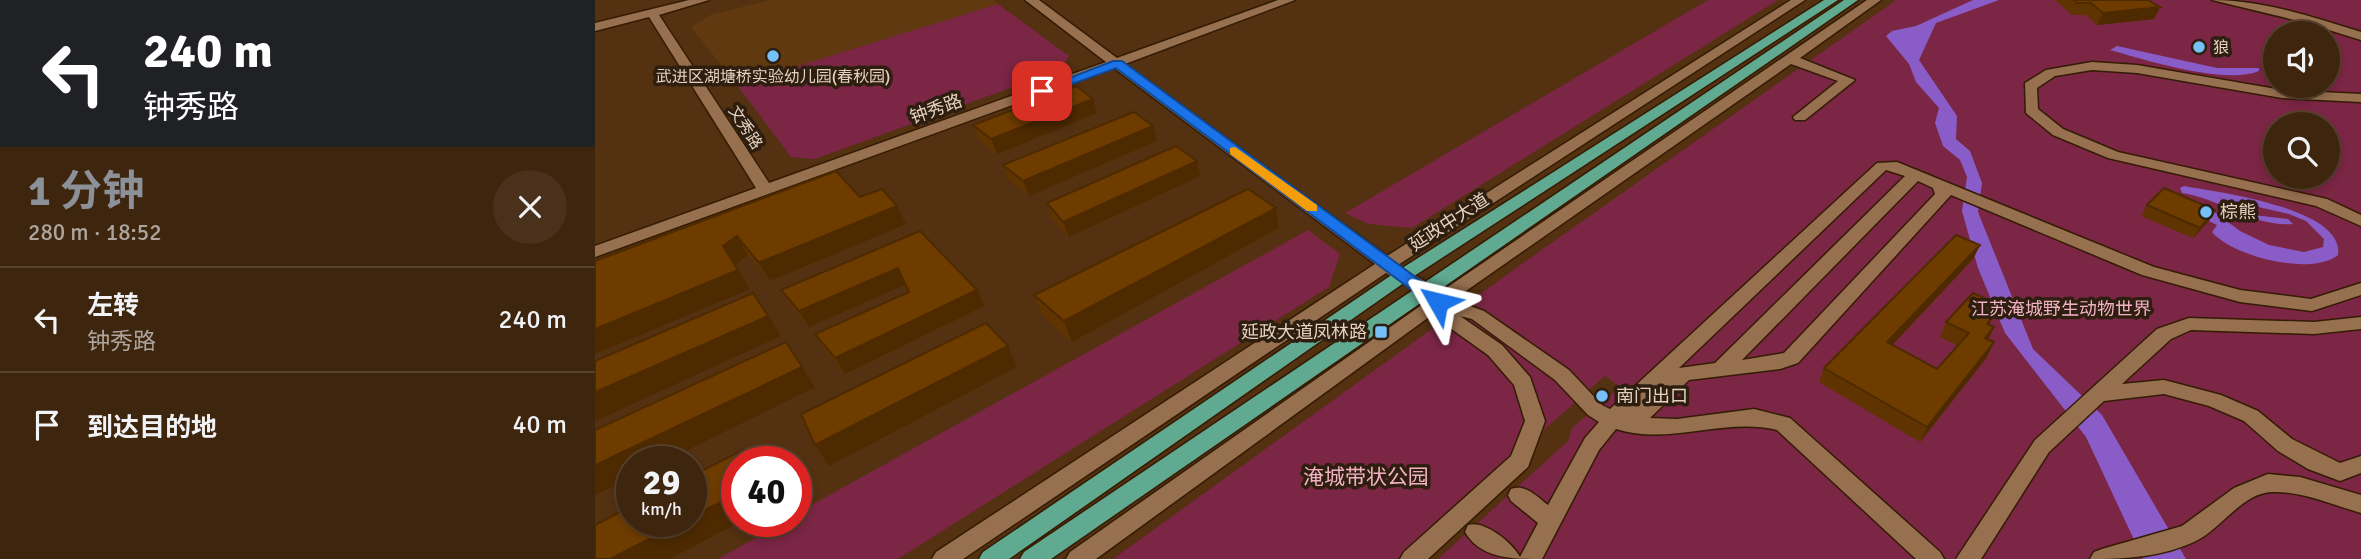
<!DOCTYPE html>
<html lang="zh">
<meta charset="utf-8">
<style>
body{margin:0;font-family:Signika,"Noto Sans SC",sans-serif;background:#49311b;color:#f1f3f6;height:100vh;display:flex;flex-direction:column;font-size:26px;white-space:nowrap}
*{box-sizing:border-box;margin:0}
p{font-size:23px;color:#ada59d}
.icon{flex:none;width:38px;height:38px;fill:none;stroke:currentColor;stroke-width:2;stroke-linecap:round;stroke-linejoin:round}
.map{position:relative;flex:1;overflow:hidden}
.drawer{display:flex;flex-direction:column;background:#3e250d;width:595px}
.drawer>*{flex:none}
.banner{background:#202124;color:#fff;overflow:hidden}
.buttons{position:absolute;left:1668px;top:21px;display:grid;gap:14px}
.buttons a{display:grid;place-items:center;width:77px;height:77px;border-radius:50%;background:#3e250d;box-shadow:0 4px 10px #0003,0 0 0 2px #57422e;font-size:35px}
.speed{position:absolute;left:21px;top:446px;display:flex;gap:14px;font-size:35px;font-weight:700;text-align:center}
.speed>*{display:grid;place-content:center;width:91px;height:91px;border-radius:50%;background:#3e250d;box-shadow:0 4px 10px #0003,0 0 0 2px #57422e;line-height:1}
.speed small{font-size:18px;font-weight:400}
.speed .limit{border:10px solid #d22;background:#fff;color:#111}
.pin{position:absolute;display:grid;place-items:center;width:60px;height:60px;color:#fff;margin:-30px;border-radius:14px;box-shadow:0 4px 10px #0006}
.me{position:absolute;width:77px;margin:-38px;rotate:307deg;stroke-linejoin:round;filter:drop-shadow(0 0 5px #0008)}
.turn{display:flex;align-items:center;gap:24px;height:147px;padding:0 28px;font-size:32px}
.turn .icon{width:91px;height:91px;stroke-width:2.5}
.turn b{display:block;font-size:49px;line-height:60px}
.round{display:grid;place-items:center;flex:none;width:74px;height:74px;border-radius:37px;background:#49311b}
.overview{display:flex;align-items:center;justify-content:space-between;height:119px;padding:0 28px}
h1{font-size:42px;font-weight:700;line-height:52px;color:#8c9099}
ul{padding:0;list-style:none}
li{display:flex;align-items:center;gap:21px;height:105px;padding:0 28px;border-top:2px solid #57422e}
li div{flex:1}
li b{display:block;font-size:26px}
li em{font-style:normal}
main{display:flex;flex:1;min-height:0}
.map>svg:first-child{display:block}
.built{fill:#613911}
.green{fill:#7b2645;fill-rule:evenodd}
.water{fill:#8a5cc7}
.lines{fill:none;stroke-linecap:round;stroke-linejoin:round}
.minor-casing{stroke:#341b03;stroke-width:3}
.major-casing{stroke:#341b03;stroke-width:3}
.minor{fill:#96704f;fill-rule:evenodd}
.major{fill:#5faa90;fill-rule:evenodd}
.wall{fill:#5f3400}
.shaded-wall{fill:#4e2a00}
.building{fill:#6f3c00;stroke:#4e2a00;stroke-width:2}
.route{fill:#1a73e8;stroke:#114b97;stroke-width:2}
.slow{fill:#f59e0b}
.poi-dot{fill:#75c0f6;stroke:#2d1e10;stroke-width:2.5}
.labels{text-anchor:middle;stroke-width:7;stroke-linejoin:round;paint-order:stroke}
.far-poi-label{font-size:16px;fill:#e6d1bf;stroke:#2d1e10;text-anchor:start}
.far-street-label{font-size:16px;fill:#e6d1bf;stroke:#2d1e10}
.street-label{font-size:18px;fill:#e6d1bf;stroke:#2d1e10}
.poi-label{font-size:18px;fill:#e6d1bf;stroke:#2d1e10;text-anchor:start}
.park-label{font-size:18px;fill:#f1b1c2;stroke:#2d1e10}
.near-park-label{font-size:21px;fill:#f1b1c2;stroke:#2d1e10}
</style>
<main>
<section class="drawer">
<div class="banner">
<div class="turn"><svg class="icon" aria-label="left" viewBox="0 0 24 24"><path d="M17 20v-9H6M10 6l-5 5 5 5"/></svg><div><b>240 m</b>钟秀路</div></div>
</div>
<div class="overview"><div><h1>1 分钟</h1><p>280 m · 18:52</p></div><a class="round"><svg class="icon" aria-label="close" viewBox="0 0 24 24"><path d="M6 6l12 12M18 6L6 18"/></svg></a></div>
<ul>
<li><svg class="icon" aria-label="left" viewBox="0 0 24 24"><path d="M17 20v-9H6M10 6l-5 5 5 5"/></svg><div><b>左转</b><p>钟秀路</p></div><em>240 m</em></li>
<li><svg class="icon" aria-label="arrive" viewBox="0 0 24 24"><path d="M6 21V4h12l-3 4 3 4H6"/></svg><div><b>到达目的地</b></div><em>40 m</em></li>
</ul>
</section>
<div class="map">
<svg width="1766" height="559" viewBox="0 0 1766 559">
<rect width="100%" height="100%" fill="#533111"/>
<!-- built -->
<path class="built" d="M175 0H398L403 4 142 85 96 27 115 15Z"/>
<!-- green -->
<g class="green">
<path d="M1113 0H1183L817 228 773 224 750 213Z"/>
<path d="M1301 0H1766V559H843L973 441 977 428 1025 387 1010 376 803 559H518L938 256ZM1680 33H1732V86H1680ZM1680 124H1732V177H1680Z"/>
<path d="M403 4 474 56 465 70 220 159 196 157 142 85Z"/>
<path d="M713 230 745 254 734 287 303 559H123L189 522H201V514L229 498Z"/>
</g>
<!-- water -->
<g class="water">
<path d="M1378 0H1404L1341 23 1324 60 1362 116 1361 139 1375 151 1387 183 1383 212 1438 349 1507 415 1591 559H1548L1491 437 1410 333 1383 268 1367 211 1372 177 1365 160 1348 146 1340 123 1344 108 1321 82 1314 64 1291 36 1297 31 1321 26Z"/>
<path d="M1522 46 1622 68H1664V71C1630 85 1550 60 1515 50Z"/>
<path d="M1589 186C1622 192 1750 208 1743 255 1716 277 1637 256 1617 232L1622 225 1590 210 1621 213 1645 231 1674 245 1709 252 1728 247 1729 239 1711 221 1694 214 1624 198 1658 215 1693 219 1698 224C1657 227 1627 199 1587 193L1585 188Z"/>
</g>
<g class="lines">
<defs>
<g id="minor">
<path d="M94 0H114L64 15 174 183 511 62 430 0H444L522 58 683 0H700L530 64 792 256 1196 0H1210L803 265 836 285 844 293 1272 0H1286L1205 58 1260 80 1210 120H1200L1198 117 1243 81 1196 64 858 300 889 311 974 370 1007 405 1015 409 1282 163 1302 162 1559 267 1645 290 1716 299 1766 283V295L1717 311 1645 302 1547 275 1356 195 1203 363 1185 369 1094 380 1055 418 1082 419 1159 409 1195 418 1345 552 1349 559H1321L1182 430C1129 417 1074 446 1021 429L1004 450 947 559C917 559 886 559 870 532L873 525C889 520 917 542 925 557L943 523 916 501 913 495 916 489C931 484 941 496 953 505L990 438 1004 422 993 415 960 380 877 319 865 316 907 345 935 377 950 421 933 467 833 559H805L809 552 916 456 930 421 919 385 893 355 855 328 841 312 501 559H471L475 552 831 302 824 293 791 273 368 559H337L341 552 780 264 519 68 0 257V246L161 188 54 17 0 31V23ZM1291 170 1310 176 1120 363 1084 368ZM1323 181 1338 188 1340 194 1189 353 1147 360Z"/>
<path d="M1617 0C1667 0 1718 17 1766 32V40L1708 22Z"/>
<path d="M1497 62 1542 65 1687 90 1766 94V102L1687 98 1542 73 1497 70 1460 76 1442 88 1443 109 1468 129 1523 152 1732 199 1766 215V226L1721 206 1513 158 1458 135 1431 113 1430 83 1451 70Z"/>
<path d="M1766 317V329L1719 334 1596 330 1576 339 1527 384 1569 380 1626 395 1663 411 1697 439 1745 463 1766 456V473L1745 481 1713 469 1683 451 1649 421 1614 406 1569 394 1509 401 1454 452 1386 559H1361L1440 440 1562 329 1594 318 1719 322Z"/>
<path d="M1673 474 1705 477 1766 495V513C1738 505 1707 491 1677 492 1647 493 1626 529 1601 541 1568 557 1531 559 1495 559L1499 552 1507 549 1587 526 1639 488Z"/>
</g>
<g id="major">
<path d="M1229 0H1243L813 280 414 559H384L388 552 801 272Z"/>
<path d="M1249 0H1263L456 559H425L429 552Z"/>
</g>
</defs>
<!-- minor casing -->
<use href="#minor" class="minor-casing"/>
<!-- major casing -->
<use href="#major" class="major-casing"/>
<!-- minor -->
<use href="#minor" class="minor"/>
<!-- major -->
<use href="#major" class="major"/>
</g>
<!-- wall -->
<g class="wall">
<path d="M1460 0H1553L1565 7 1559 19 1502 25 1491 15H1477Z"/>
<path d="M502 113 402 154 384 140 378 125Z"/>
<path d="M562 141 434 196 414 180 408 165Z"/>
<path d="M605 176 474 237 457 218 452 203Z"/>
<path d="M1552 205 1620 210 1614 221 1598 238 1546 216Z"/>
<path d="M302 206 311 224 180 279 175 280 153 255 140 265 155 289 0 261Z"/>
<path d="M684 228 477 342 447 315 439 295Z"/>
<path d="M325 231 382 290 389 306 250 374 230 350 220 334 314 292 310 284 214 327 196 306 186 290Z"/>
<path d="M1385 245 1378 259 1297 345 1342 369 1363 346 1345 337 1351 322 1392 309 1400 313 1394 325 1399 327 1393 340 1399 342 1392 357 1325 442 1224 382 1229 368Z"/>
</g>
<!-- shaded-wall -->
<g class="shaded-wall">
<path d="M1565 7 1559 19 1502 25 1508 13Z"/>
<path d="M498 99 502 113 402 154 396 139Z"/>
<path d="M558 126 562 141 434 196 428 181Z"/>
<path d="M602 161 605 176 474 237 468 222Z"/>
<path d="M302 206 311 224 180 279 175 280 163 262Z"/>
<path d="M681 208 684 228 477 342 469 321Z"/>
<path d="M1620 210 1614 221 1598 238 1605 228Z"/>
<path d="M142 236 153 255 140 265 155 289 0 354V329Z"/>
<path d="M1385 245 1378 259 1286 357 1292 342Z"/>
<path d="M303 268 311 284 214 327 204 311Z"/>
<path d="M382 290 389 306 250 374 240 358Z"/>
<path d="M173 316 186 336 0 421V392Z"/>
<path d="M1399 327 1392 341 1390 338Z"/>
<path d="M1399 342 1392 357 1325 442 1332 427Z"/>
<path d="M413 346 422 367 234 466 220 445Z"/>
<path d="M207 367 220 387 68 462H37V477L0 495V465Z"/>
<path d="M142 494V522H145L74 559H15L88 522H96V517Z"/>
</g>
<!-- building -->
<g class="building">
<path d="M1479 0H1553L1565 7 1508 13 1496 3H1482Z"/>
<path d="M481 86 498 99 396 139 378 125Z"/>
<path d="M539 112 558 126 428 181 408 165Z"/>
<path d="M581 146 602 161 468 222 452 203Z"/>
<path d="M241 171 265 197 287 189 302 206 168 261 163 262 142 236 128 246 143 270 0 329V261Z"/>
<path d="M1569 188 1620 210 1605 228 1552 205Z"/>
<path d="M653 189 681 208 469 321 439 295Z"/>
<path d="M325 231 382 290 240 358 220 334 314 292 303 268 204 311 186 290Z"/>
<path d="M1361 235 1385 245 1292 342 1342 369 1374 333 1351 322 1378 293 1396 301 1390 308 1400 313 1392 324 1399 327 1390 338 1399 342 1332 427 1229 368Z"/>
<path d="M158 293 173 316 0 392V361Z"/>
<path d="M391 323 413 346 220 445 206 414Z"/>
<path d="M191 342 207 367 0 465V430Z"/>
<path d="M148 450 154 462H142V494L96 517V476Z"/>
<path d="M37 506V522H88L15 559H0V525Z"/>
</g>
<!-- route -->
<path class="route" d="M518 61H527L849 298V306H838L521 68 452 93 441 91Z"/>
<!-- slow -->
<path class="slow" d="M640 147 722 205V211H712L635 154V148Z"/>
<!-- markers -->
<g class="poi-dot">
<circle cx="1604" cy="47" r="7"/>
<circle cx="178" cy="56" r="7"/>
<circle cx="1611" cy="212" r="7"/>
<rect x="779" y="325" width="14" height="14" rx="3.5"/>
<circle cx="1007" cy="396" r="7"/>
</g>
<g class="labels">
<!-- far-poi labels -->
<g class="far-poi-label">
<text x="1618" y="53">狼</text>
<text x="178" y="82" text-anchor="middle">武进区湖塘桥实验幼儿园(春秋园)</text>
</g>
<!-- far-street labels -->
<g class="far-street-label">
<text transform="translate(151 127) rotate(57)" y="6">文秀路</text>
</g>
<!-- street labels -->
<g class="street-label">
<text transform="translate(341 109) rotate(-20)" y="6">钟秀路</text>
<text transform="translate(854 222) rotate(-33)" y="6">延政中大道</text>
</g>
<!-- poi labels -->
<g class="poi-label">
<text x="1625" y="218">棕熊</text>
<text x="772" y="338" text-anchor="end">延政大道凤林路</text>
<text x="1021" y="402">南门出口</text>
</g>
<!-- park labels -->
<g class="park-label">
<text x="1466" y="315">江苏淹城野生动物世界</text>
</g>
<!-- near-park labels -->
<g class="near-park-label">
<text x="771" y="484">淹城带状公园</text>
</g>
</g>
</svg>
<div class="buttons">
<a><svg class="icon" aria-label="sound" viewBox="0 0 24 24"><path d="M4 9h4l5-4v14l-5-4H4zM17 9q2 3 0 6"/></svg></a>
<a><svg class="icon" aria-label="search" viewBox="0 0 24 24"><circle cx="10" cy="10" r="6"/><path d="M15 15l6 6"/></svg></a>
</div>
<div class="speed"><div>29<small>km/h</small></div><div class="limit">40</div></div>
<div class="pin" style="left:447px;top:91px;background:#d93025"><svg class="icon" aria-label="arrive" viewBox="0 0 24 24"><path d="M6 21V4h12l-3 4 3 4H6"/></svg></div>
<svg class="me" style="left:843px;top:302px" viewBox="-20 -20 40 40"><path d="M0-17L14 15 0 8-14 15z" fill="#1a73e8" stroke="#fff" stroke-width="4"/></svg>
</div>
</main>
